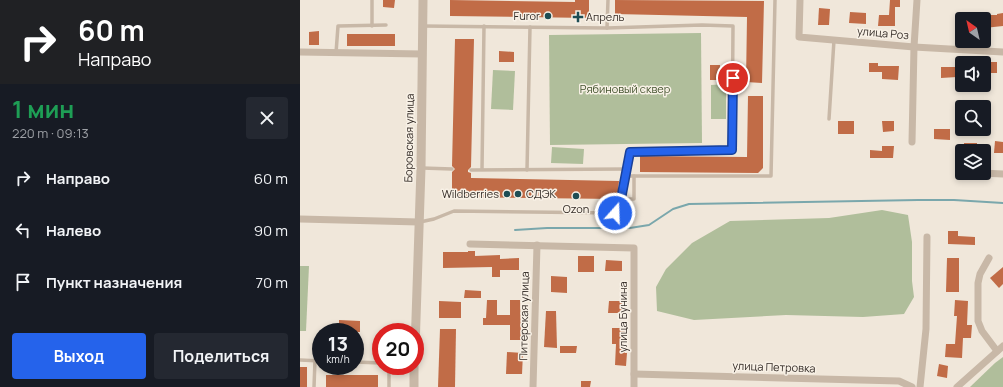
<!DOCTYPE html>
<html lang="ru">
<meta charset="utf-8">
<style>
body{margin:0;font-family:Manrope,sans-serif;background:#242831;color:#f1f3f6;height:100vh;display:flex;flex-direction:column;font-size:15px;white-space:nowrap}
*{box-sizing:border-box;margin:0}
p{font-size:13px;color:#9ea1a6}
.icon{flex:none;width:22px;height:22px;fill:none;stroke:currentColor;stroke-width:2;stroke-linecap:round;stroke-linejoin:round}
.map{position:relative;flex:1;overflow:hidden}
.sheet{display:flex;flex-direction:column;background:#171b24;width:300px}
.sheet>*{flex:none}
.banner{background:#202124;color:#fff;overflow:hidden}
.needle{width:26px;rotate:326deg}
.tools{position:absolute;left:655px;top:12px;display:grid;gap:8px}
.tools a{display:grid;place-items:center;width:36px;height:36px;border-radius:4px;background:#171b24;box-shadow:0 2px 6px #0003;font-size:20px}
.speed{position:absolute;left:12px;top:323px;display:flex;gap:8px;font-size:20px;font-weight:700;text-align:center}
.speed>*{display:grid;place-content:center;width:52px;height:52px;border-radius:50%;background:#171b24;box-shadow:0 2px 6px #0003;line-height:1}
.speed small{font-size:10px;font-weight:400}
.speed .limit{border:6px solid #d22;background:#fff;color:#111}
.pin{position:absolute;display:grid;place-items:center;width:34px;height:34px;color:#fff;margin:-17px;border:2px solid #fff;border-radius:50%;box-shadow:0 1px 4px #0007}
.me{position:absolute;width:44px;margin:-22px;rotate:20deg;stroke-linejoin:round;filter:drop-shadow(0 0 3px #0008)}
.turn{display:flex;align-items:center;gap:14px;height:84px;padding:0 12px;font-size:18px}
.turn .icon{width:52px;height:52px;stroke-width:2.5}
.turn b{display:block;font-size:28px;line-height:34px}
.round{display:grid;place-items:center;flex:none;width:42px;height:42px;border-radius:4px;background:#242831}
.head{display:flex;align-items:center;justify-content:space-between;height:68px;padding:0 12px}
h1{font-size:24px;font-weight:700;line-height:30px;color:#1e9e55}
.action{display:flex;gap:8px;margin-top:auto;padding:8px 12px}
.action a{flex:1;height:46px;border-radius:4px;background:#2563eb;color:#fff;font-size:16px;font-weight:700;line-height:46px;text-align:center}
.action a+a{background:#242831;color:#f1f3f6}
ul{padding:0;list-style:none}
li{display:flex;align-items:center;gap:12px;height:52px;padding:0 12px}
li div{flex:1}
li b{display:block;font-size:15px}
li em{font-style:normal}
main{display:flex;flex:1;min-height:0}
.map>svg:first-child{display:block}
.green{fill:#b0be9b}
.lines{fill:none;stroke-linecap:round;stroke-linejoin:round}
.stream{stroke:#7aa7ac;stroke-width:2}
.building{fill:#c16c47}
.service{stroke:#c8b8a7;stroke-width:3.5}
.minor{stroke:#c8b8a7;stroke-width:7}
.tertiary{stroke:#c8b8a7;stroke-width:9}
.route-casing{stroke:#184099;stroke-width:10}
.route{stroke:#2563eb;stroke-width:7}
.poi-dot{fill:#1e4d54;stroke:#f8f1e6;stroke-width:1.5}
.labels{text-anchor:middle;stroke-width:3;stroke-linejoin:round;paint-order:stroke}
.poi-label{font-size:11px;fill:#342c27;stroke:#f8f1e6;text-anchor:end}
.street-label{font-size:11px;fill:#342c27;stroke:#f8f1e6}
.park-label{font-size:11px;fill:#41512c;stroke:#f8f1e6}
</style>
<main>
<section class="sheet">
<div class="banner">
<div class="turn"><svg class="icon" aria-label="right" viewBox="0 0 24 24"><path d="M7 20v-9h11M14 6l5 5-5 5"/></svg><div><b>60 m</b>Направо</div></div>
</div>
<div class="head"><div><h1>1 мин</h1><p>220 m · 09:13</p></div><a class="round"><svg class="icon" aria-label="close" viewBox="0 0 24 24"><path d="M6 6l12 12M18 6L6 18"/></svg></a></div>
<ul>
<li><svg class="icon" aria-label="right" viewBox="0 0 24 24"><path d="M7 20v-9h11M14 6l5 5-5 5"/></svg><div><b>Направо</b></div><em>60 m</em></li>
<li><svg class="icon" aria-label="left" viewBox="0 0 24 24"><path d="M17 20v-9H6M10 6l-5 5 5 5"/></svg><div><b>Налево</b></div><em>90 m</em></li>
<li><svg class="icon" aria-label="arrive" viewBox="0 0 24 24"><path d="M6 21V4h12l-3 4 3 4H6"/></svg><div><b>Пункт назначения</b></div><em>70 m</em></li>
</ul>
<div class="action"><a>Выход</a><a>Поделиться</a></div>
</section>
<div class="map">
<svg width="703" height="387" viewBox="0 0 703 387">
<rect width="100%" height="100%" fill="#f0e7da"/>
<!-- green -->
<g class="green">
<path d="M401 33 402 143 250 145 249 35Z"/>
<path d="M193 70 215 71 213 110 191 109Z"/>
<path d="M426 84V119H411V85Z"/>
<path d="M252 147 284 149 283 164 251 163Z"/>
<path d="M582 210 608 215 612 242V281L614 297 604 314 563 317 486 315 394 320 357 311 356 287 366 269 392 243 430 221 529 218Z"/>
<path d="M0 266H9L6 331H0Z"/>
<path d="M703 357V387H670L695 363Z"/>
</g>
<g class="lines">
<!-- stream -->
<path class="stream" d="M215 230 247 228H330L349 225 373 209 389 204 618 200H654L703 203"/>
</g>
<!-- building -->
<g class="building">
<path d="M83 0H95L94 8 83 7Z"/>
<path d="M150 0 275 2V0H289V18L150 16Z"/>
<path d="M315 0 464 1 462 83 446 82 447 17 315 14Z"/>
<path d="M590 0H600V7H595V26H578L579 15H589Z"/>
<path d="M519 8 530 9 529 25H518Z"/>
<path d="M550 12 566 13V24L549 23Z"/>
<path d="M703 13V26L684 28V15H697V14Z"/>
<path d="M19 31V45H9V32Z"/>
<rect x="47" y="34" width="48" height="12"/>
<path d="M155 39H174L171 167 168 170V172L171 173V178L319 181 317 199 152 197V172L155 169 152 166Z"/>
<path d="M199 51 214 52V62H199Z"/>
<rect x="690" y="62" width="7" height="11"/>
<path d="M569 63H578V66H599L598 80 582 79V72H569Z"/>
<path d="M410 65H420L419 80H410Z"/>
<path d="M641 67H657V77L641 78Z"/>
<path d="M448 96H463V168L458 173 340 172V156L447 157Z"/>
<rect x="538" y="121" width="16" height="13"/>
<path d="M582 121H594V131L583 132Z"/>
<path d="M634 129H650V140L634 139Z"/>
<path d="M695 141 703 142V153H694Z"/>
<rect x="664" y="143" width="13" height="8"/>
<path d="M582 146H594L593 158H570V150L582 151Z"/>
<path d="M648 231H658V236L675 237V245L648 244Z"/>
<path d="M168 251H175V256L200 255V259L219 258V270H200V277H192V267L143 268V252H168Z"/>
<rect x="278" y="256" width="16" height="16"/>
<path d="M647 258H659V292H646Z"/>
<path d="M306 260 322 261V271H305Z"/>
<path d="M703 267V284L699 288 690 278Z"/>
<path d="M251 276 267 277V293L251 292Z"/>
<path d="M165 290 181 291V298H164Z"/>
<path d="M187 300H197V315H210V300H220L221 340H210V325H183V318H186Z"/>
<path d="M655 300 668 301 667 325H672L671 338H663L662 358 645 357 646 344H655L657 316H654Z"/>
<path d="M139 301 161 302V318H139Z"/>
<path d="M309 301H322V313H308Z"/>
<path d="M246 311H256L257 348 244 347Z"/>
<path d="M39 320 60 321V332H39Z"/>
<path d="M312 328H325V353H327L326 366 315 365 316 344H312Z"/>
<path d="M140 329H156L155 387H138Z"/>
<path d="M260 346H277L276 353H260Z"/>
<path d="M207 352 223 353 222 374H206Z"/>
<path d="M639 364 648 366 647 378 637 376Z"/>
<rect x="0" y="367" width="7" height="20"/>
<rect x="26" y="375" width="52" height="12"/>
<path d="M281 381H291L290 387H281Z"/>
</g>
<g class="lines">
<!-- service -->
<g class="service">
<path d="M72 26V0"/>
<path d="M123 26 307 28 402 25 433 26 432 150 330 152 325 176H471L475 0"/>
<path d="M307 28 308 0"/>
<path d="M36 53 38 26 86 25"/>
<path d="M529 119 534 40"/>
<path d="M122 168 152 169"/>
<path d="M182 169 184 26"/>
<path d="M171 170 327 169"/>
<path d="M227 170 230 27"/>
<path d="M321 199 325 176"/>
<path d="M120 222 134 219 154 211 315 213 321 199H334V176"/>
<path d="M0 360 21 361"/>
<path d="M55 362 81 363"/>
<path d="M14 387 15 360"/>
<path d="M89 387V366"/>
</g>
<!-- minor -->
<g class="minor">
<path d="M500 0 499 37 614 47 703 52"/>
<path d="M0 52 122 54"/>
<path d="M612 142 614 47 617 0"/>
<path d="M681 173 703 174"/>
<path d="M0 219 119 222"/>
<path d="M170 244 334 248V387"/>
<path d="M689 258 680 274 678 283V321L682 331 697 351"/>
<path d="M334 374 599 381 612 387"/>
<path d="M233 387 237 245"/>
<path d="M620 387 626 329 627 237"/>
<path d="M657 387 703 346"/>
</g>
<!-- tertiary -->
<g class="tertiary">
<path d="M115 349 121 168 123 0"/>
<path d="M114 387V366"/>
</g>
</g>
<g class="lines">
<defs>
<path id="route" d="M315 213 321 199 330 152 432 150 433 78"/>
</defs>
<!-- route casing -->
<use href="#route" class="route-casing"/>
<!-- route -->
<use href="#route" class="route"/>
</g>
<!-- markers -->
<g class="poi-dot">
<circle cx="248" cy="16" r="4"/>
<path d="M276 11h4v4h4v4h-4v4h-4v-4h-4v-4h4z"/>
<circle cx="207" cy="194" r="4"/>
<circle cx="218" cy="194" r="4"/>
<circle cx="276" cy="196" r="4"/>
</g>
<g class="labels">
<!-- poi labels -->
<g class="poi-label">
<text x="240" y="20">Furor</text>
<text x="286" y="21" text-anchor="start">Апрель</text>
<text x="199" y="198">Wildberries</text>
<text x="226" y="198" text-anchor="start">СДЭК</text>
<text x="276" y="213" text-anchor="middle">Ozon</text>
</g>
<!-- street labels -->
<g class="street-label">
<text transform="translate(583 33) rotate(5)" y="4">улица Роз</text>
<text transform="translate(109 138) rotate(-89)" y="4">Боровская улица</text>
<text transform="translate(224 316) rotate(-89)" y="4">Питерская улица</text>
<text transform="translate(323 317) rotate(-90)" y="4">улица Бунина</text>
<text transform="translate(474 367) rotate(2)" y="4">улица Петровка</text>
</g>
<!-- park labels -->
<g class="park-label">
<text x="325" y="93">Рябиновый сквер</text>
</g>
</g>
</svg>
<div class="tools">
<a><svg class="needle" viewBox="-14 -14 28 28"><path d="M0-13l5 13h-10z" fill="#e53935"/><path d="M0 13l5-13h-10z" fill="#9ea1a6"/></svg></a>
<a><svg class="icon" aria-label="sound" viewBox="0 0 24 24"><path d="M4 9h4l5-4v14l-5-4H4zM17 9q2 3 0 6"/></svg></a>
<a><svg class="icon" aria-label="search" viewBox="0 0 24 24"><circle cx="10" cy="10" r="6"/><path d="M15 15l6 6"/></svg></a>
<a><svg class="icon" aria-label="layers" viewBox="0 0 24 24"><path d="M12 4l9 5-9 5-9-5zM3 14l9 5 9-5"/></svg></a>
</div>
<div class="speed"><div>13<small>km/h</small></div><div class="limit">20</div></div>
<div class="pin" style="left:433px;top:78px;background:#d93025"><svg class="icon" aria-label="arrive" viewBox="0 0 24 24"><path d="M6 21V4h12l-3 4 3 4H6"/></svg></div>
<svg class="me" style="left:315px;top:213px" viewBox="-20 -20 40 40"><circle r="17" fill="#2563eb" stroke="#fff" stroke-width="3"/><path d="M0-11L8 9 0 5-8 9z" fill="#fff"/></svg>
</div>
</main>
